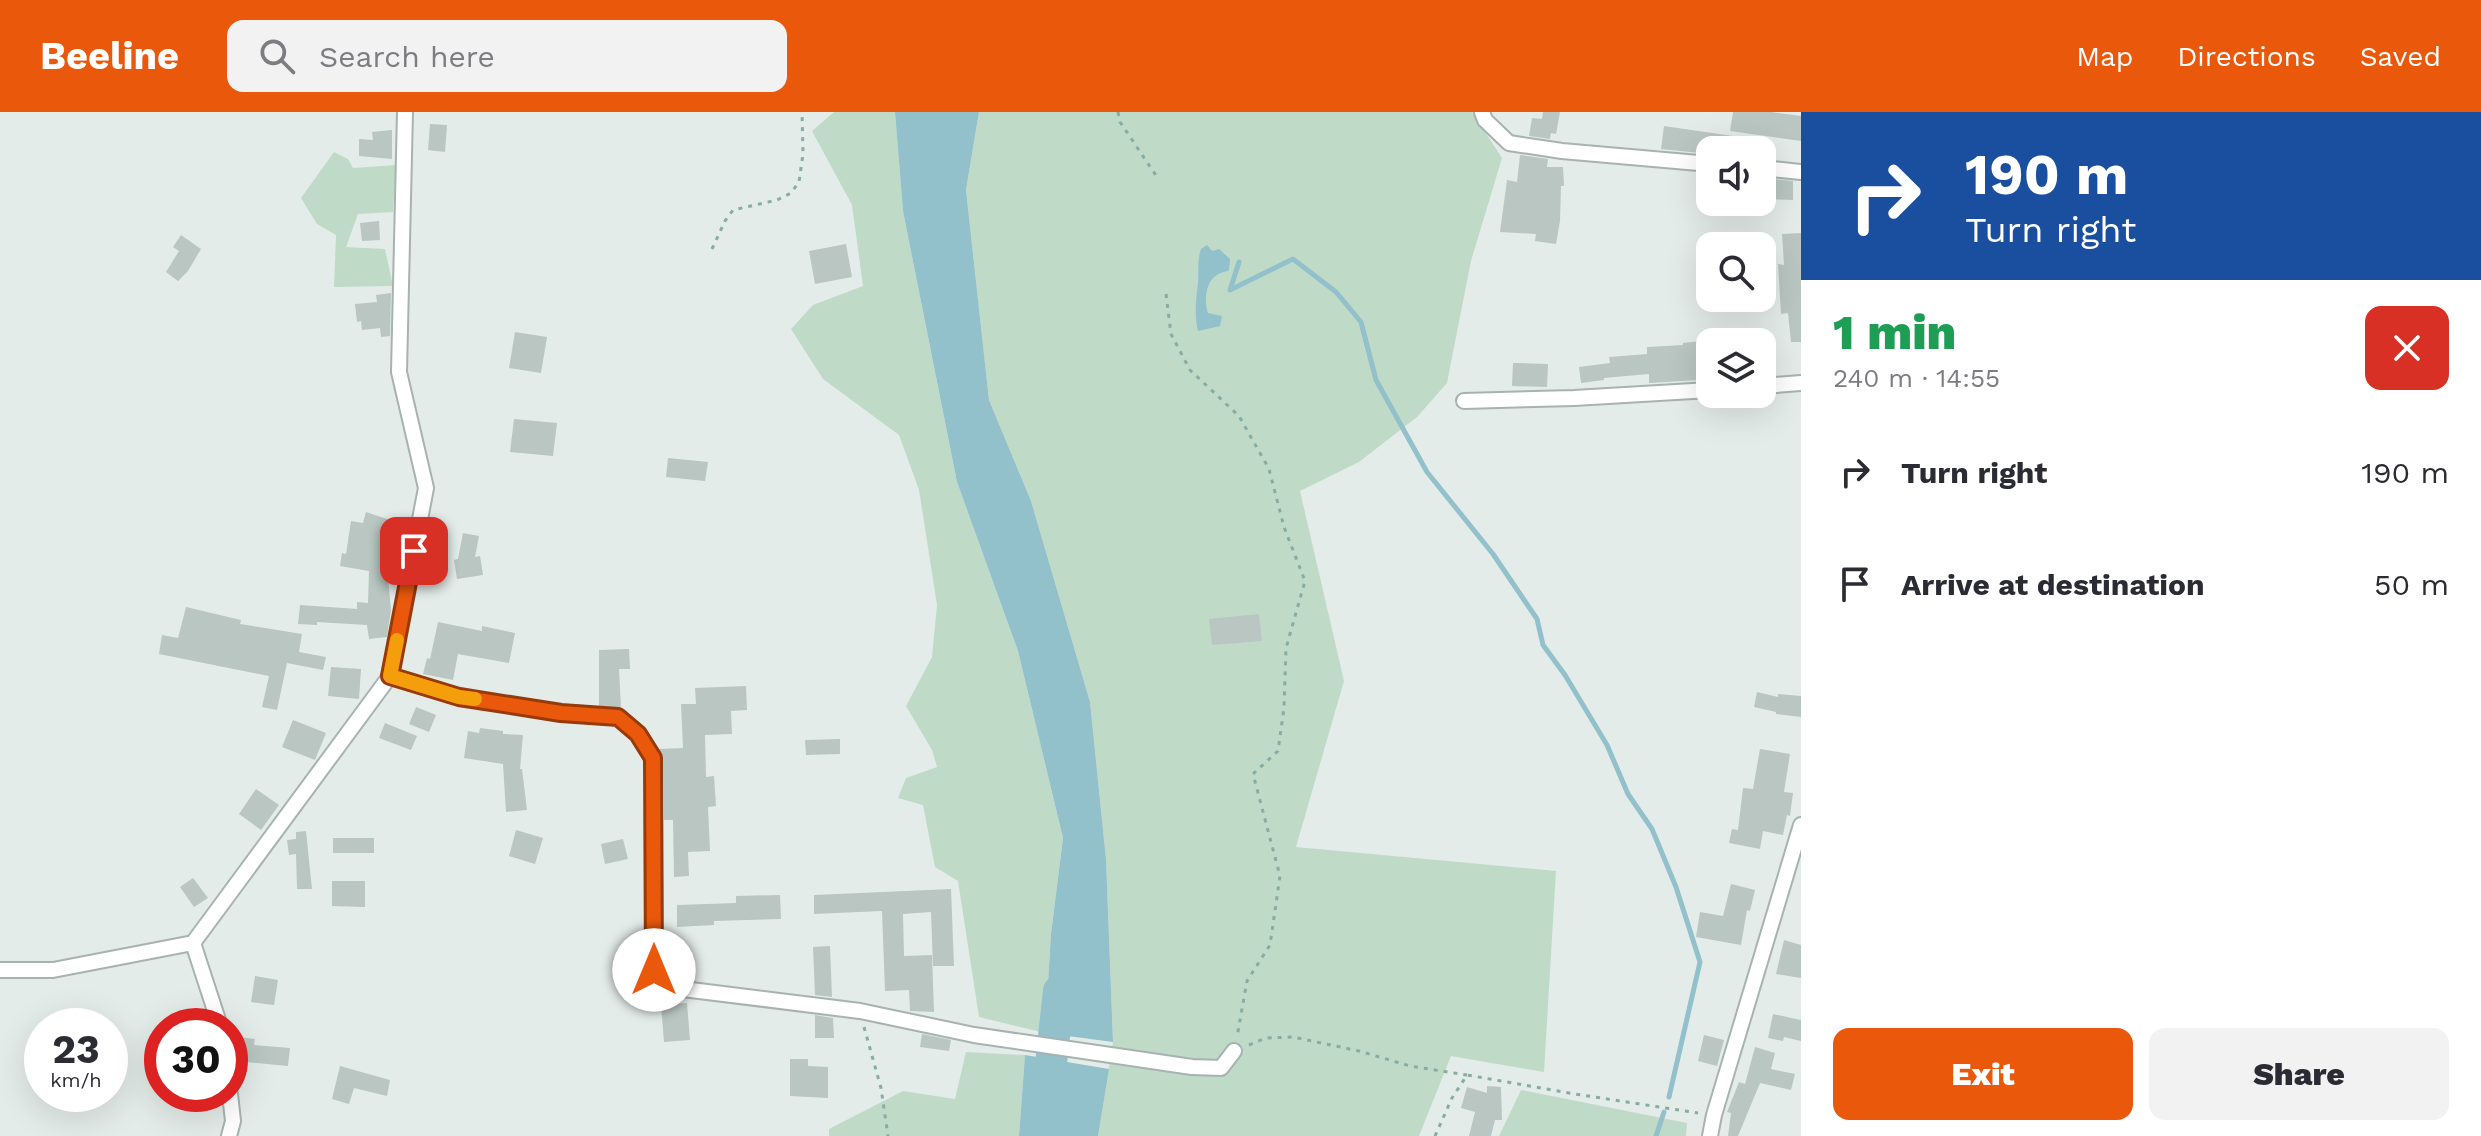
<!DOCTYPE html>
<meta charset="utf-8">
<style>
body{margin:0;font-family:"Work Sans",sans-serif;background:#f2f2f3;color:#2b2b33;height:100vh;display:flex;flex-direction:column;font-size:30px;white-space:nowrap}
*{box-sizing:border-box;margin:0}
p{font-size:26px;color:#7c7c81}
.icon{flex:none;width:44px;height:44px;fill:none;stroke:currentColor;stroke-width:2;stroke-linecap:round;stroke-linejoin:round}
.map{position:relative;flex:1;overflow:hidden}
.details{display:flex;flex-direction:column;background:#fff;width:680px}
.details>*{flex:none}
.top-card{background:#1a4fa0;color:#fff;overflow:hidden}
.fabs{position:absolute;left:1696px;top:24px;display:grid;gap:16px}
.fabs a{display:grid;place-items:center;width:80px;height:80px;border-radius:16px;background:#fff;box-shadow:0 8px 32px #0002;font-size:40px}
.speed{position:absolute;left:24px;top:896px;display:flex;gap:16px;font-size:40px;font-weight:700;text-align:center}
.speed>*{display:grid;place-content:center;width:104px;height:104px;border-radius:50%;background:#fff;box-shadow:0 8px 32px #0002;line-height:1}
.speed small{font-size:20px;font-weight:400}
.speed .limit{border:12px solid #d22;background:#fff;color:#111}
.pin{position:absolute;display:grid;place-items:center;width:68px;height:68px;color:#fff;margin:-34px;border-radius:16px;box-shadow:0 4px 12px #0006}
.me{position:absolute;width:88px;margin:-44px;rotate:0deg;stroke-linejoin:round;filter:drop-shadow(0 0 6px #0008)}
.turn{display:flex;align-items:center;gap:28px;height:168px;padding:0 32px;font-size:36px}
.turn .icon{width:104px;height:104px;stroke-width:2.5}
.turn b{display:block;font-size:56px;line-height:68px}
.round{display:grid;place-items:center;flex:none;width:84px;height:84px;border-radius:16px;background:#f2f2f3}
.summary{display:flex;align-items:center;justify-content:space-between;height:136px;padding:0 32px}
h1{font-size:48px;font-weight:800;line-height:60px;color:#1e9e55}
.cta{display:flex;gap:16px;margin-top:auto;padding:16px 32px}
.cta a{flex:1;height:92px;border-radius:16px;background:#ea580c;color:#fff;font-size:32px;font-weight:800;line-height:92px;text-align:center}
.cta a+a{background:#f2f2f3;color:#2b2b33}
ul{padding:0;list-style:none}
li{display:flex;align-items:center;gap:24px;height:112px;padding:0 32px}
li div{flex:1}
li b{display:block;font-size:30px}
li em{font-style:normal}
header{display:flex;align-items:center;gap:48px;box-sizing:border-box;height:112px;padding:0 40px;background:#ea580c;color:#fff}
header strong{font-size:38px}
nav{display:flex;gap:44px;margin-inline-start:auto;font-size:28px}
.search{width:560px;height:72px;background:#f2f2f3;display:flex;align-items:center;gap:20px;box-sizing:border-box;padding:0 28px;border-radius:16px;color:#7c7c81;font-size:30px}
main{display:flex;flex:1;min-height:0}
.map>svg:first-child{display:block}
.green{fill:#bfdbc8}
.water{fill:#92c0cb}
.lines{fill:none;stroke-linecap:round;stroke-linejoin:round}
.stream{stroke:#92c0cb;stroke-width:5}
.river{stroke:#92c0cb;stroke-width:32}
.building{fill:#b9c6c2}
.minor-casing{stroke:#a7b3b0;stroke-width:18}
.path{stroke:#87aca2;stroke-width:3;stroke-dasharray:4 6;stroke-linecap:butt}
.minor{stroke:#fff;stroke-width:14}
.route-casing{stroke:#983908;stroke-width:20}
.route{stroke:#ea580c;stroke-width:14}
.slow{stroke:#f59e0b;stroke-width:14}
</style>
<header>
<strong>Beeline</strong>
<div class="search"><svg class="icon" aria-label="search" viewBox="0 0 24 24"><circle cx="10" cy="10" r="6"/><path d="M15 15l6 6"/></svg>Search here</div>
<nav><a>Map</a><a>Directions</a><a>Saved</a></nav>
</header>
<main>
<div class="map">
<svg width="1801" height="1024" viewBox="0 0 1801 1024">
<rect width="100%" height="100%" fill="#e4ece9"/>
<!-- green -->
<g class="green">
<path d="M834 0H895L903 99 957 370 1018 539 1063 726 1051 822 1045 921 979 905 958 769 935 755 923 693 898 686 906 666 937 655 932 638 906 594 932 545 937 493 919 378 899 323 823 267 791 217 813 193 863 174 852 93 812 19Z"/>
<path d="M979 0H1472L1502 46 1471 149 1447 271 1417 305 1359 350 1300 379 1344 569 1296 735 1556 759 1544 960 1451 944 1419 1024H1098L1113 930 1106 747 1090 590 1031 389 989 288 966 78Z"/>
<path d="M334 40 348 47 353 56 396 53 393 100 358 102 346 135 385 137 393 174 334 175 336 123 317 112 301 86Z"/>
<path d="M966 940 1025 943 1019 1024H829V1017L903 979 955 987Z"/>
<path d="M1521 978 1687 1011 1686 1024H1499Z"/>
</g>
<!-- water -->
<g class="water">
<path d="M895 0H979L966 78 989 288 1031 389 1090 590 1106 747 1113 930 1045 921 1051 822 1063 726 1018 539 957 370 903 99Z"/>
<path d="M1207 133 1212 139 1219 137 1230 147 1229 158C1226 160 1221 160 1217 163 1205 170 1204 190 1208 201L1222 204 1220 214 1198 219C1194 203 1196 188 1198 171 1199 159 1197 149 1201 137Z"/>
<path d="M1025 943 1109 957 1098 1024H1019Z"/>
</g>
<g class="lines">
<!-- stream -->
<g class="stream">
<path d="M1239 150 1230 178 1293 147 1336 180 1361 210 1376 268 1427 360 1493 442 1537 507 1543 533 1565 563 1607 633 1628 682 1652 717 1676 775 1700 850 1669 985"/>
<path d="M1656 1024 1664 1000"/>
</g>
<!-- river -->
<path class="river" d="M1043 1024 1059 879"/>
</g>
<!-- building -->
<g class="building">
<path d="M1543 0H1560L1556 22 1551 21 1550 27 1529 24 1532 6 1542 7Z"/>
<path d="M1733 0H1771L1801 4V29L1730 19Z"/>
<path d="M430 12 447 13 445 40 428 38Z"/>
<path d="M1664 14 1733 24 1731 38H1710V42L1661 37Z"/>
<path d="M392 18V47L359 44V27L373 28 372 20Z"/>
<path d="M1520 43 1548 47 1547 55H1563L1564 74H1561L1560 109 1556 132 1535 129 1536 122 1500 120 1507 68 1517 70Z"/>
<path d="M1762 66 1793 69V88L1762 87Z"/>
<path d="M379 109 380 128 362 129 360 111Z"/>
<path d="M1801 121V230H1791L1788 201 1781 202 1778 152 1784 153 1782 122Z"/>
<path d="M181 123 201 137 188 159 178 169 166 160 179 139 173 135Z"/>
<path d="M846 132 852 165 815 172 809 139Z"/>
<path d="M391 181 390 224 381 225 380 216 362 218 361 209 357 210 355 192 377 190 376 183Z"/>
<path d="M515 220 547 225 541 261 509 256Z"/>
<path d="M1710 228V244L1696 246 1698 268 1649 271V262L1604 266V268L1581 271 1579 255 1610 251 1609 245 1647 242V235L1683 233V231Z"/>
<path d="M1513 251 1548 252 1547 275 1512 274Z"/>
<path d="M514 307 557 311 553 344 510 340Z"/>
<path d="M668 346 708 350 705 369 666 365Z"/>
<path d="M366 400 408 414 402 446H399L398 468 388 467 391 498 387 525 369 527 367 513 317 510V513L298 512 300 493 357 497V490L368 491 369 459 340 454 342 441 346 442 351 409 363 411Z"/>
<path d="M463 421 479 424 475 445 480 444 483 463 457 467 454 448 458 447Z"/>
<path d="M186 495 241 508 240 512 302 522 299 540 326 545 323 558 287 551 277 598 262 595 269 564 159 542 162 523 178 526Z"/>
<path d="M1259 502 1262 529 1212 533 1209 507Z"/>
<path d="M438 510 482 519V514L515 521 509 551 458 542 453 568 423 562 427 546 430 547Z"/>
<path d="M629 537 630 557H619L621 596 599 594V538Z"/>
<path d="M331 555 361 557 359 587 328 584Z"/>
<path d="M746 574 747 598 731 599 732 622 705 623 706 665 714 664 716 694 708 695 710 739 688 740 689 764 674 765 673 708H664L663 646 659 637 683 636 681 592H696L695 576Z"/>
<path d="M1757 580 1778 585V582L1801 584V605L1776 602V600L1754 595Z"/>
<path d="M416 595 436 603 429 620 409 612Z"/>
<path d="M293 608 326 621 315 648 282 635Z"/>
<path d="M385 611 417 624 411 638 379 626Z"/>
<path d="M480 616 503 619V622L523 623 520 657H522L527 698 506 700 503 652 464 646 468 619 479 621Z"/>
<path d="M840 627V642L806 643 805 628Z"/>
<path d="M1760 637 1790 642 1784 680 1793 681 1790 704 1787 703 1783 723 1763 719 1760 737 1729 731 1732 717 1738 718 1743 676 1753 677Z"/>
<path d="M256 677 279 693 261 718 239 702Z"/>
<path d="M516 718 543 726 535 752 509 744Z"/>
<path d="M306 719 312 777H297L296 742 289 743 287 728 296 727V720Z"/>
<rect x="333" y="726" width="41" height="15"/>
<path d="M623 727 628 747 605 752 601 732Z"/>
<path d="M193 766 208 786 194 795 180 775Z"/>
<path d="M332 769H365V795L332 794Z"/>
<path d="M1731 772 1755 778 1750 799 1747 798 1741 833 1696 825 1700 800 1723 804Z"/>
<path d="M951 777 954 854H933L931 800 903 802 904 844 932 843 934 900 910 899 909 878 885 879 882 799 814 802V783Z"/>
<path d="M780 783 781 807 714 809V813L677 815V793L736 791V784Z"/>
<path d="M1784 828 1801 833V866L1776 862Z"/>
<path d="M830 834 832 885 815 883 813 835Z"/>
<path d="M255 864 278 868 274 893 251 890Z"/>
<path d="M687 891 690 928 664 930 661 893Z"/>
<path d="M1773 902 1801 908V929L1784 925 1783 929 1768 926Z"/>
<path d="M815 903 833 906 834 926H815Z"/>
<path d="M922 922 951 928 949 939 920 935Z"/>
<path d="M1704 923 1724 928 1717 954 1698 949Z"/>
<path d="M238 925 255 927 254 933 290 936 288 954 236 949Z"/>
<path d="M1755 935 1775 941 1771 957 1795 962 1791 978 1760 971 1738 1024H1728L1731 1001 1727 1000 1739 970 1745 972Z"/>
<path d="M790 947H808V954L828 955V986L790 984Z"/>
<path d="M340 954 390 968 387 984 354 976 349 992 332 987Z"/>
<path d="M1487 974 1501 975 1502 1008H1495L1491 1024H1469L1475 1000 1461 996 1467 975 1487 981Z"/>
</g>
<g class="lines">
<defs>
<g id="minor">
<path d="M1482 0 1485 8 1509 31 1562 39 1710 52"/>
<path d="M1762 56 1801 60"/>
<path d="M1762 274 1801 271"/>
<path d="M1464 289 1574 286 1710 278"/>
<path d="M390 564 459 585 561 601 618 605 638 622 653 646 654 858 683 877 860 899 974 923 1192 955 1221 956 1234 939"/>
<path d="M193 831 220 914"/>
<path d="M0 858H53L193 831 390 564 426 376 399 260 405 0"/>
<path d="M229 1024 233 1009 230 982"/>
<path d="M1710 1024 1714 1003 1801 713"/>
</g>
</defs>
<!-- minor casing -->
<use href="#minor" class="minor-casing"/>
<!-- path -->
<g class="path">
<path d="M1118 0 1120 10 1157 65"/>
<path d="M712 137 725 109 733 98 777 88 791 81 799 70 803 42 802 0"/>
<path d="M1166 182 1171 222 1190 258 1239 304 1269 357 1284 415 1305 469 1286 536 1284 596 1278 639 1253 662 1280 764 1270 833 1247 869 1237 925"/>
<path d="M864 915 881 976 888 1024"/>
<path d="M1249 933 1266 926 1293 925 1359 939 1410 954 1467 963"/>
<path d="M1435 1024 1452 986 1467 963 1575 982 1698 1001"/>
</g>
<!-- minor -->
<use href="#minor" class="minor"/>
</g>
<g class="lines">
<defs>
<path id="route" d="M414 439 390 564 459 585 561 601 618 605 638 622 653 646 654 858"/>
</defs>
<!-- route casing -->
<use href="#route" class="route-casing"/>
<!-- route -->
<use href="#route" class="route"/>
<!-- slow -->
<path class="slow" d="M397 528 390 564 459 585 475 587"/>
</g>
</svg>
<div class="fabs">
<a><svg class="icon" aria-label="sound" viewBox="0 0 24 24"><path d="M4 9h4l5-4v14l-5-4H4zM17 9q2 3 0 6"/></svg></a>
<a><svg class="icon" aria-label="search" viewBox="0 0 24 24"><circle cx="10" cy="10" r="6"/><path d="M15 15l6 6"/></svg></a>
<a><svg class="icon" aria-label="layers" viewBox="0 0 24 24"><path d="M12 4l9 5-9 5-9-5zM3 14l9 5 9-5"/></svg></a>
</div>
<div class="speed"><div>23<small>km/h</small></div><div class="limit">30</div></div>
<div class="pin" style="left:414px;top:439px;background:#d93025"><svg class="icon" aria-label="arrive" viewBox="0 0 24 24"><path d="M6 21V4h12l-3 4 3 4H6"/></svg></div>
<svg class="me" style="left:654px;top:858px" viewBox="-20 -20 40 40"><circle r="19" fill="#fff"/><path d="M0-13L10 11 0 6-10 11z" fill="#ea580c"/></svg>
</div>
<section class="details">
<div class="top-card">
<div class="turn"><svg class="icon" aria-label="right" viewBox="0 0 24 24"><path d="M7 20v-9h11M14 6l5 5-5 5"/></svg><div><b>190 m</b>Turn right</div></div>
</div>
<div class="summary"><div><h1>1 min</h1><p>240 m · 14:55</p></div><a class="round" style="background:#d93025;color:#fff"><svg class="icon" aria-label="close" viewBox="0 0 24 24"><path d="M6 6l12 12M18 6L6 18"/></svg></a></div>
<ul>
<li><svg class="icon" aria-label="right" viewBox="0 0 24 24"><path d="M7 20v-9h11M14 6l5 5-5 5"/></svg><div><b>Turn right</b></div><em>190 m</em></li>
<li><svg class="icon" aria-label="arrive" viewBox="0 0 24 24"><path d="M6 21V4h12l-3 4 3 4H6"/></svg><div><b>Arrive at destination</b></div><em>50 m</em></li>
</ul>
<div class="cta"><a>Exit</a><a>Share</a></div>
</section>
</main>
